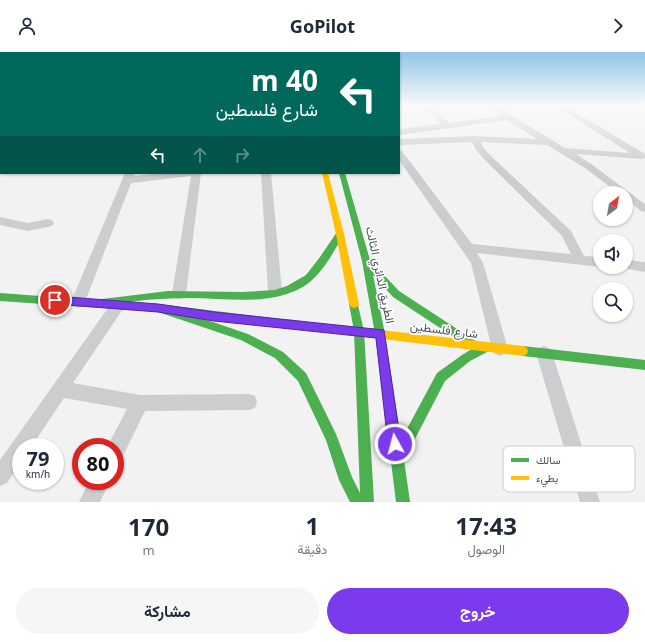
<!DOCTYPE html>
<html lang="ar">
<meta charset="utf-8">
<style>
body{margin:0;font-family:"Noto Sans",Vazirmatn,sans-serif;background:#f6f6f7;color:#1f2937;direction:rtl;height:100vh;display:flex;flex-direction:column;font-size:15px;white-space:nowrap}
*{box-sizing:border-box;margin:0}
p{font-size:13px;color:#747a83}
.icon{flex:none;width:22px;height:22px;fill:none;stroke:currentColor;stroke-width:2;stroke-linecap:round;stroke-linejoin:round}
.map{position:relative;height:450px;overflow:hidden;direction:ltr}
.details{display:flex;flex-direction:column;background:#fff;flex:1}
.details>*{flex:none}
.top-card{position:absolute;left:0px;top:0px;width:400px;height:122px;box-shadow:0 1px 3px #0004;direction:rtl;background:#00695c;color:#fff;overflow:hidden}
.needle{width:26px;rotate:31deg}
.buttons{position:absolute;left:593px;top:134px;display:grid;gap:8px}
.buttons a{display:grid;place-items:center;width:40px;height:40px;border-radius:50%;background:#fff;box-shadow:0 1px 3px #0004;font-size:20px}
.speed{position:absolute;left:12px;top:386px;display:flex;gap:8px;font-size:20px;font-weight:700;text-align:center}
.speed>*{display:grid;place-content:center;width:52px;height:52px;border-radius:50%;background:#fff;box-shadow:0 1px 3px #0004;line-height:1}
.speed small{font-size:10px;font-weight:400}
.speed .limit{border:6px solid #d22;background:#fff;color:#111}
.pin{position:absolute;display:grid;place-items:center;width:34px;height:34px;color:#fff;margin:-17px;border:2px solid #fff;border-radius:50%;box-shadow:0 1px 4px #0007}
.me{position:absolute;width:44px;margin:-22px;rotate:353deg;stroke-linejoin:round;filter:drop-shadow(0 0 3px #0008)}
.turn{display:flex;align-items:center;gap:14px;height:84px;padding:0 16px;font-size:18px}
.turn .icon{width:52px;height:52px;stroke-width:2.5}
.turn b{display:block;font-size:28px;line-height:34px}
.lanes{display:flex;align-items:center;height:38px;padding:0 16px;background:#0003;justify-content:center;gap:20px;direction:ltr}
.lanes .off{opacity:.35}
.eta{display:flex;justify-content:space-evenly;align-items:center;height:68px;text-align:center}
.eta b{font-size:24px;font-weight:700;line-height:28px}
.primary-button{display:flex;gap:8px;margin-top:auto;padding:8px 16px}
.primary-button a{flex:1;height:46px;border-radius:24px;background:#7c3aed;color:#fff;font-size:16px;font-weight:700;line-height:46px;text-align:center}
.primary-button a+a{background:#f6f6f7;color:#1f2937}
header{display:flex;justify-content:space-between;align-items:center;height:52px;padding:0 16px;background:#fff;font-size:18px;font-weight:700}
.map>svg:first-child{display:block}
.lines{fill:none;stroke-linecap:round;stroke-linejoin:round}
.street{fill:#cccdcf;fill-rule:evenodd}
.fast{fill:#4caf50;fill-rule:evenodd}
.slow{fill:#ffc107;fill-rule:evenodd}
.route{fill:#7c3aed;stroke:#51269a}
.labels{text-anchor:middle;stroke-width:3.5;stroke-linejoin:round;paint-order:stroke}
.street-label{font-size:12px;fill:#4a545d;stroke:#fff}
.key{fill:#fff;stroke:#c9ccce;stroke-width:1}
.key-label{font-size:11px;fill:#4a545d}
</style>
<header><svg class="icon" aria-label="forward" viewBox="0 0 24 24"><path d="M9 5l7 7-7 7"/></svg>GoPilot<svg class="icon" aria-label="person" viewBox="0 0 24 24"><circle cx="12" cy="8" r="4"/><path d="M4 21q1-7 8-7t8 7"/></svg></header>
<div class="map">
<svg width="645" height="450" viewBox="0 0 645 450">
<rect width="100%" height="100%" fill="#f2f2f2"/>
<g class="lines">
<!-- street -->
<g class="street">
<path d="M421 53H429L449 71 501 64 489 53H497L511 63 565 96 630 101 554 53H563L645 102V106L642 107 576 102 591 112 645 152V160L641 159 626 147V141H618L585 116 547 93 481 90 483 95 492 105 571 179 584 204 600 205V215L477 201 483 211 508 297 505 302 500 304 495 302 492 297 471 211 399 108V98L402 99 472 192 571 202 562 184 486 109 476 98 472 90 399 93V87L475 84 537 87 507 68 399 83V77L441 72Z"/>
<rect x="0" y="73" width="1" height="6"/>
<path d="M125 121H135L134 124 164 121H201L186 242 184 246 179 247 174 246 172 242 191 124 131 131 85 250 83 254 78 256 73 254 71 250Z"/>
<path d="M261 121H271L282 240 280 244 275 245 270 244 268 240Z"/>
<path d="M0 165 28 171 48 167 52 168 54 171 52 174 28 179 0 173Z"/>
<path d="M626 208 645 210V220L622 216 621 215H626Z"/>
<path d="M118 247 123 249 125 253 123 257 73 331 140 343 249 342 255 344 257 350 255 356 249 358 145 359 122 406 115 408V395H107L127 357 64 346 31 395H21V410L7 431 0 434V408L113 249Z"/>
<path d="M544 294 549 296 552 301 600 450H580L536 301 539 296Z"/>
<path d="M89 429H110L100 450H79Z"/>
</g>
<!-- fast -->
<g class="fast">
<path d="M339 121H345L370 208 399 239 477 290V295L487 290 491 292 492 295 491 298 470 309 445 329 404 408 410 450H396L375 282 362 209ZM373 223 393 245 472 297 462 303 437 321 401 388 385 282Z"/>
<path d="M340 179 344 182C334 199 323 221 306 233 272 255 228 246 190 246 170 246 150 247 130 250L158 252 321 272 322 275 321 278 317 279 201 266 248 282 283 300 306 321 336 382 352 425 360 441 354 279 349 252 351 249 354 248 357 249 364 279 374 450H350L339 428 326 388 298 329 275 306 241 288 158 260 0 249V241L94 248 168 239 242 240 275 238 287 234 306 223 320 205 337 180Z"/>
<path d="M523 294 645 308V318L523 304 519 302 518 299 519 296Z"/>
</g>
<!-- slow -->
<g class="slow">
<path d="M322 121H328L344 182 359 252 357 255 354 256 351 255 349 252 336 182Z"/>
<path d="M317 271 523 294 527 296 528 299 527 302 523 304 317 279 313 278 312 275 313 272Z"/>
</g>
</g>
<!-- sky -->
<linearGradient id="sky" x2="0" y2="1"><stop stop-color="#91c5e8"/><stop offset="0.46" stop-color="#f9f9f9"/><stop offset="1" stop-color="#f9f9f9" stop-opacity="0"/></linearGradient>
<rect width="645" height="116" fill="url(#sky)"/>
<!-- route -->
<path class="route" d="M55 244 158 252 214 260 384 278 401 392 399 396 395 398 390 396 388 392 376 286 214 269 158 260 55 252 52 251 50 248 52 246Z"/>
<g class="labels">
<!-- street labels -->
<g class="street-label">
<text transform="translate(380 223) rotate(78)" y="4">الطريق الدائري الثالث</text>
<text transform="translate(444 278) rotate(7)" y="4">شارع فلسطين</text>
</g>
</g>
<!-- legend -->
<rect x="503" y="394" width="132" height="46" rx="6" class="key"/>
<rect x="511" y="406" width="18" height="4" fill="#4caf50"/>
<rect x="511" y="424" width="18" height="4" fill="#ffc107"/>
<g class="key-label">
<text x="536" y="412">سالك</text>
<text x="536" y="430">بطيء</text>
</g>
</svg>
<div class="buttons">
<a><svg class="needle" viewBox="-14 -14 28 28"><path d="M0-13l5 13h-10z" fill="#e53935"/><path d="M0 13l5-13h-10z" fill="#747a83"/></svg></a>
<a><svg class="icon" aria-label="sound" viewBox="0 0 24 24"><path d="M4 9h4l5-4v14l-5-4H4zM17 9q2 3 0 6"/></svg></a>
<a><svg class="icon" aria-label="search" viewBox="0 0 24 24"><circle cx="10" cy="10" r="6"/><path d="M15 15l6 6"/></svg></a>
</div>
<div class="speed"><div>79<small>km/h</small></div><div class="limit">80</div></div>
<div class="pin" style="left:55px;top:248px;background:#d93025"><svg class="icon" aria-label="arrive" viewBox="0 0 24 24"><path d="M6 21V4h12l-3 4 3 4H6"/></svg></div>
<svg class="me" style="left:395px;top:392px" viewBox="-20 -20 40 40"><circle r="17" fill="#7c3aed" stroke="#fff" stroke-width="3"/><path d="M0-11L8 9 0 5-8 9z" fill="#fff"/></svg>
<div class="top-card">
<div class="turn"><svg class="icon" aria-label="left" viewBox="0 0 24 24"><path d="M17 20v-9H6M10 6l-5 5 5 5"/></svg><div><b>40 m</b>شارع فلسطين</div></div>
<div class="lanes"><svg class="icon" aria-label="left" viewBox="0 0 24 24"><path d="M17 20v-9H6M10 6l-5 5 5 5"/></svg><svg class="icon off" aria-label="ahead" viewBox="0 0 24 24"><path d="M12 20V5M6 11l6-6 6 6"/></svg><svg class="icon off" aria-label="right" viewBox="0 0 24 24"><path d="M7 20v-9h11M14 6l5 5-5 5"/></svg></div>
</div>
</div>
<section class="details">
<div class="eta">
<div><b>17:43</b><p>الوصول</p></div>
<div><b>1</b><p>دقيقة</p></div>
<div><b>170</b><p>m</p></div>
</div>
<div class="primary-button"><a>خروج</a><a>مشاركة</a></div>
</section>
